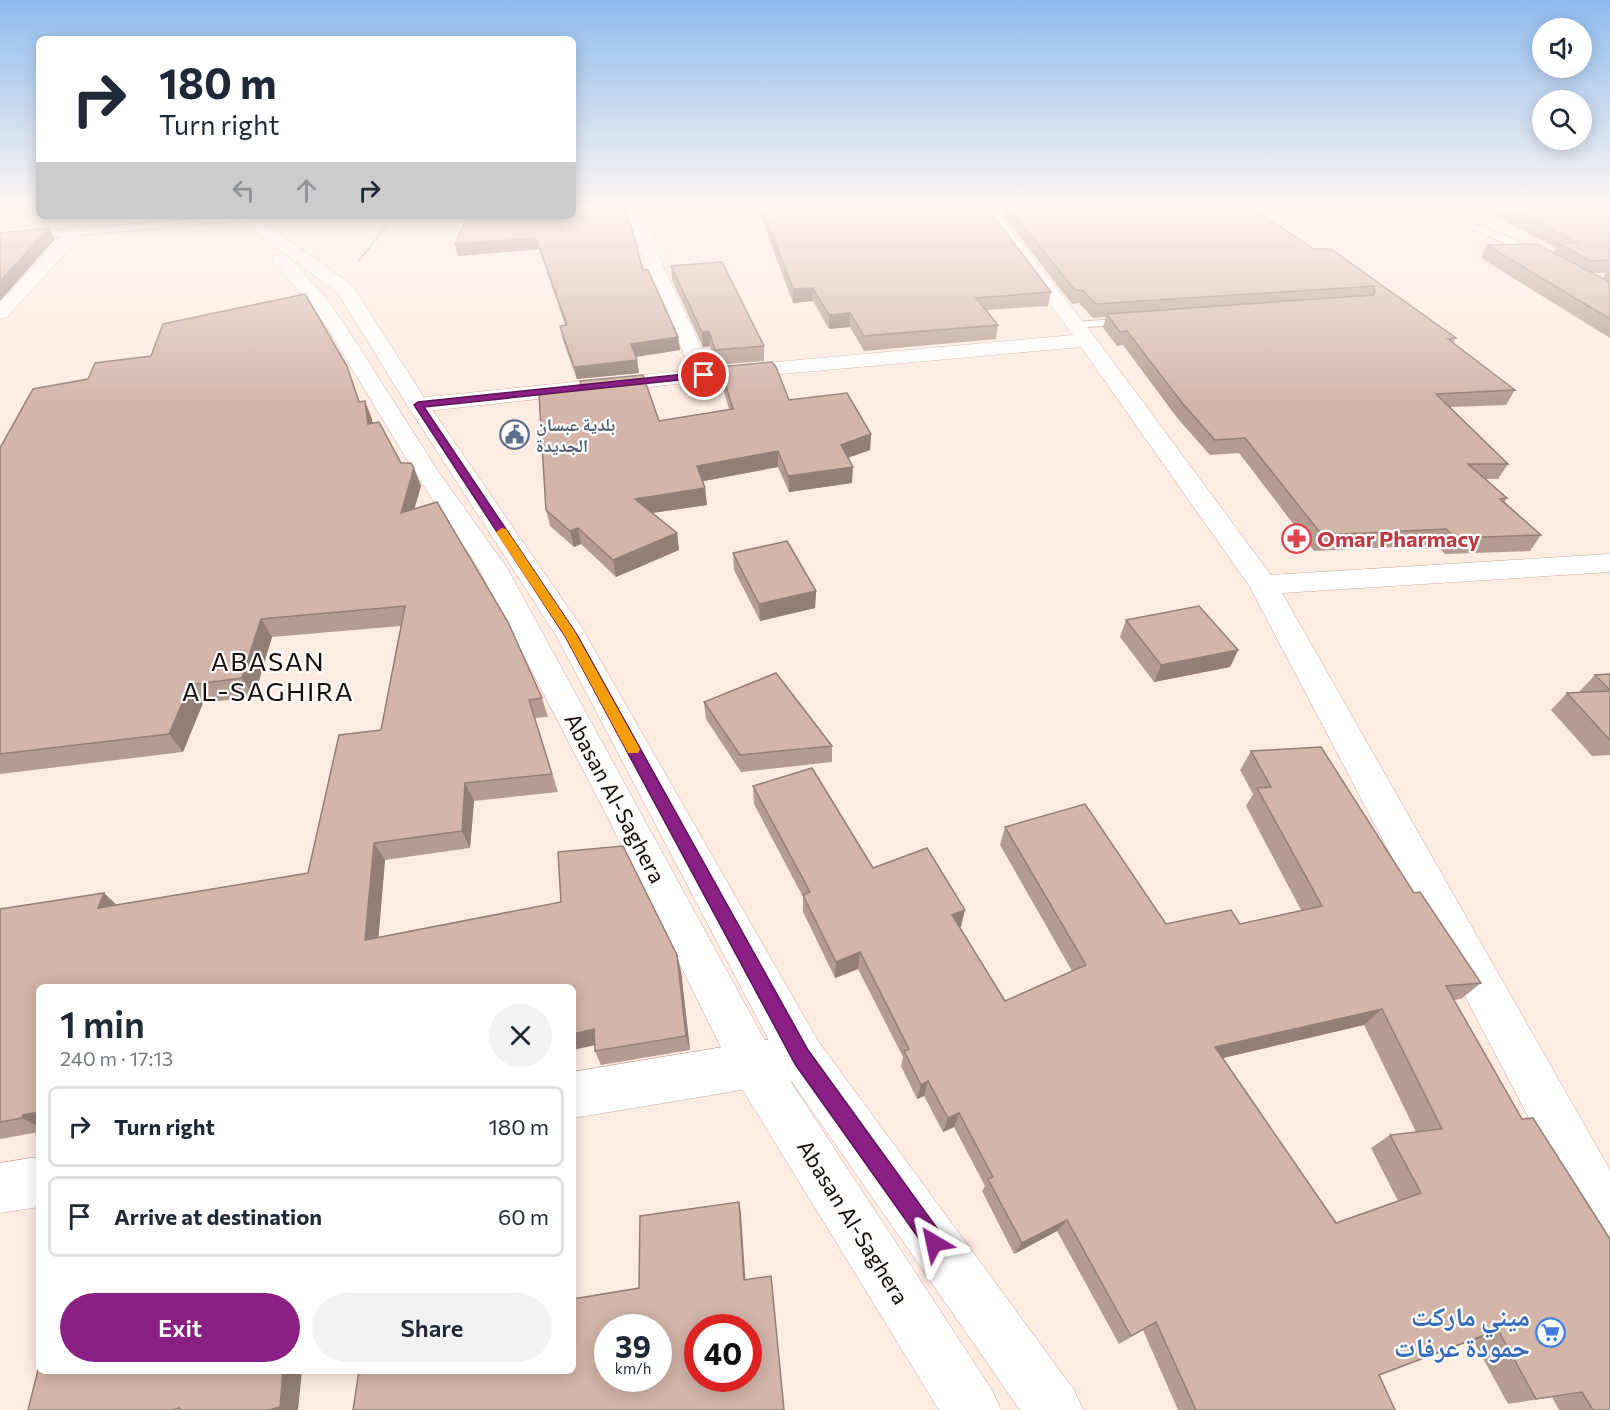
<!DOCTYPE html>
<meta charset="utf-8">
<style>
body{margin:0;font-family:Commissioner,"Noto Naskh Arabic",sans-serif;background:#f2f2f3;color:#1f2937;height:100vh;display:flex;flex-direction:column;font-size:22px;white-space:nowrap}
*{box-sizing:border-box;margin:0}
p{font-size:20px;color:#747a83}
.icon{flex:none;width:33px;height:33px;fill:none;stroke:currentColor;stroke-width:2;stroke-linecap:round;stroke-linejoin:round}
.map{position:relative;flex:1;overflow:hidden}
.sheet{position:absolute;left:36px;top:984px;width:540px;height:390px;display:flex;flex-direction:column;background:#fff;border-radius:9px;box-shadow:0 3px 15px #0003}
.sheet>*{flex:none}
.banner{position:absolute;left:36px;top:36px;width:540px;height:183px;border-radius:9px;box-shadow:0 3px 15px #0003;background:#fff;color:#1f2937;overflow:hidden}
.tools{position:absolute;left:1532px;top:18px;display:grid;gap:12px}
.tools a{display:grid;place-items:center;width:60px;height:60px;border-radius:50%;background:#fff;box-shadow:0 3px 15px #0003;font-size:30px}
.speed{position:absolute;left:594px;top:1314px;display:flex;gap:12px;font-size:30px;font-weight:700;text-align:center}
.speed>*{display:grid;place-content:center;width:78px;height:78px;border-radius:50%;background:#fff;box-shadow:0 3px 15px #0003;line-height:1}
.speed small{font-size:15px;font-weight:400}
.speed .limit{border:9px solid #d22;background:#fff;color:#111}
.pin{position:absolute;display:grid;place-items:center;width:51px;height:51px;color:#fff;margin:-26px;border:3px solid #fff;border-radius:50%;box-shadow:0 2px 6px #0007}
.me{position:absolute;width:66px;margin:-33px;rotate:324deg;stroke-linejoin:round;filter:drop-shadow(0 0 4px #0008)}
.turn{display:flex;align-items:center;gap:21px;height:126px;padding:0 24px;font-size:27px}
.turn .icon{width:78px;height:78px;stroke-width:2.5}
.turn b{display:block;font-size:42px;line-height:51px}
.lanes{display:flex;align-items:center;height:57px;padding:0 24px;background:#0003;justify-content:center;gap:30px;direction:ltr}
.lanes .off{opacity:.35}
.round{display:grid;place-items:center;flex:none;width:63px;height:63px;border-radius:32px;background:#f2f2f3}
.summary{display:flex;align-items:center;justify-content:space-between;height:102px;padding:0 24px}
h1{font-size:36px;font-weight:600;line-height:45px}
.action{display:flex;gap:12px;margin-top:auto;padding:12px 24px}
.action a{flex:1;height:69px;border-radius:36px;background:#8a1f84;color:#fff;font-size:24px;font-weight:600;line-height:69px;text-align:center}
.action a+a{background:#f2f2f3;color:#1f2937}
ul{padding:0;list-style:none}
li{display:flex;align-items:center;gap:18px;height:81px;margin:0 12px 9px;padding:0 12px;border:3px solid #e0e1e3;border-radius:9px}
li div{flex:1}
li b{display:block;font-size:22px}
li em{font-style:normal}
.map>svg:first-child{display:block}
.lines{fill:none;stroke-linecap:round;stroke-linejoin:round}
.lane-casing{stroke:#c3a998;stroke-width:2}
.street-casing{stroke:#c3a998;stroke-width:1}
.secondary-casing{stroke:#c3a998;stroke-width:1}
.path{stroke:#95877f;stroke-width:2;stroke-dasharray:1.5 1.5;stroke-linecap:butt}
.lane{fill:#fff;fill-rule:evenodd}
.street{fill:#fff;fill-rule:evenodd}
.secondary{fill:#fff;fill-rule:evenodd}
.wall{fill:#b59c91;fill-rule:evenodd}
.shaded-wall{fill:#947f76}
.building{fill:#d3b5a9;stroke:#947f76;stroke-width:1.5;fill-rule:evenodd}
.route{fill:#8a1f84;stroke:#5a1456;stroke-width:1.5}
.slow{fill:#f59e0b}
.labels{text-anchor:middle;stroke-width:4.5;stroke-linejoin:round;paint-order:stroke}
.far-service-label{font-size:18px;font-weight:bold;fill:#4e5e75;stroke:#fdfdfd;text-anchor:start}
.health-label{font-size:22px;font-weight:bold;fill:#be3a42;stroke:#fdfdfd;text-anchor:start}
.street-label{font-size:22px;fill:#170d08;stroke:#fdfdfd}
.quarter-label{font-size:26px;letter-spacing:1.5px;fill:#170d08;stroke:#fdfdfd}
.near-shop-label{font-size:27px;font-weight:bold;fill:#366cbe;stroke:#fdfdfd;text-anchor:end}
</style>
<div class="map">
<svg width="1610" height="1410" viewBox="0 0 1610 1410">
<rect width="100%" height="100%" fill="#feece2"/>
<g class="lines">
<defs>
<g id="lane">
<path d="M1023 209H1070L1066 212 991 216 987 213 991 210Z"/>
<path d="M1427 209H1438L1525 244 1543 255 1535 257Z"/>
<path d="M228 216 250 217 246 220 0 242V236Z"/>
<path d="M1129 318 1133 319V323L1077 328 1072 325 1077 322Z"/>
</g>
<g id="street">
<path d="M626 209H642L665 270 711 368 1073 335 985 216 977 209H995L1094 336 1271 575 1610 554V572L1282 593 1610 1170V1245L1592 1238 1250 587 1081 347 704 381 418 412 410 410 407 405 410 400 418 398 691 370 647 270Z"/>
<path d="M75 227 81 228 83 232 81 236 7 317 0 319V302L69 228Z"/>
<path d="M802 1034 818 1041 825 1057 818 1073 802 1080 573 1118V1072Z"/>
<path d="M39 1157V1207L0 1213V1163Z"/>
</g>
<g id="secondary">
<path d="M235 216H253L348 282 355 290 429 405 582 628 818 1041 1074 1390 1083 1410H1020L786 1073 557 637 407 405 340 297 334 290Z"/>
<path d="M281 255 287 256 324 295 345 325 438 471 507 568 770 1050 992 1390 1001 1410H939L738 1082 607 816 479 569 415 473 328 329 310 303 272 260 275 256Z"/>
</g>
</defs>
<!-- lane casing -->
<use href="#lane" class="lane-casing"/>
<!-- street casing -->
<use href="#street" class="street-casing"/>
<!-- secondary casing -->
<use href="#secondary" class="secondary-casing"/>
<!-- path -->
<path class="path" d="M359 261 394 216"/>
<!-- lane -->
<use href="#lane" class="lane"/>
<!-- street -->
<use href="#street" class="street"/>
<!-- secondary -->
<use href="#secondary" class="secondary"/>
</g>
<!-- wall -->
<g class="wall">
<path d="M758 209H988L1051 292 1048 306 987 310 998 325 996 339 864 351 850 327 829 329 813 301 793 303Z"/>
<path d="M1006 209 1314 249 1456 338 1453 343 1515 390 1506 405 1450 407 1508 464 1498 479H1486L1507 498 1505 502 1541 535 1530 551 1445 554 1436 545 1314 551 1239 453 1210 455 1178 419 1123 345 1117 346 1103 328 1106 317 1093 318 1079 303 1072 304 1005 218Z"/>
<path d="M1482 209H1610V338L1481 258 1487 245 1553 253 1556 248ZM1593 273H1606L1603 278Z"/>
<path d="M468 216 643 270 678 337 680 350 636 357 639 373 577 379 562 338 560 326 565 325 539 249 458 256 455 244Z"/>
<path d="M671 266 764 346V361L716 365 710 346 703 347 672 280Z"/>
<path d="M347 366 360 402 372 419V423L401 463 414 468 421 486 414 509 542 698 548 717 535 718 558 792 474 801 470 848 385 860 378 937 681 971 690 1050 601 1065 595 1051V1045L39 987V1132L0 1139V909L117 905 308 873 381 730 401 626 272 637 254 697 203 703 183 752 0 774V448Z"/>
<path d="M720 367 789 400 871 434 870 450 848 458 852 483 789 492 778 467 703 481 705 488 707 505 652 513 677 533 679 550 616 577 581 544 574 547 550 526 546 510 581 388 580 381 659 421 729 409 721 382Z"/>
<path d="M733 553 816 591 815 608 760 621 734 570Z"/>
<path d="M1126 620 1238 650 1230 667 1154 682 1120 637Z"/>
<path d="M1610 674V755L1592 756 1551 710 1567 693 1579 692 1595 675Z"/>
<path d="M704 702 832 746V762L741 772 706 719Z"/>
<path d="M1251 751 1414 893 1481 983 1461 999 1454 1000 1610 1410H1559L1552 1397 1508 1404 1473 1340 1379 1375 1395 1410H1178L1143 1330 1119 1344 1057 1231 1014 1254 982 1191 985 1186 954 1127 943 1132 924 1096 917 1099 901 1066 903 1057 858 969 835 978 803 912V897L754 804 753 786 961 927H959L1005 1001 1072 971 1000 845 1005 827 1166 924H1240L1301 910 1246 806 1253 794 1240 770ZM1364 1025 1416 1132 1390 1135 1371 1148 1398 1201 1336 1223 1222 1058Z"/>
</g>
<!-- shaded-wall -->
<g class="shaded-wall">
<path d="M49 228 55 239 0 301V281Z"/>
<path d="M536 238 539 249 458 256 455 244Z"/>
<path d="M813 288V301L793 303V289Z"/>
<path d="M850 313V327L829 329V315Z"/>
<path d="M709 331 710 346 703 347 702 332Z"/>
<path d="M678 337 680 350 633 357 631 344Z"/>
<path d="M637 360 639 373 577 379 574 367Z"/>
<path d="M365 401 372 419 375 442 368 424Z"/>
<path d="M871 434 870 450 841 460V445Z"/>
<path d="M778 451V467L699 482 697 466Z"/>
<path d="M853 467 852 483 789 492 788 476Z"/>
<path d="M414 468 421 486 408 531 401 513Z"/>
<path d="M705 488 707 505 638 515 635 499Z"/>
<path d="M578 528 581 544 574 547 570 531Z"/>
<path d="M677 533 679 550 616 577 613 560Z"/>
<path d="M816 591 815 608 760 621 759 604Z"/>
<path d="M261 619 272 637 254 697 242 678Z"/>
<path d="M1238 650 1230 667 1154 682 1161 665Z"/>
<path d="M190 685 203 703 183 752 169 734Z"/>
<path d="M465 783 474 801 470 848 462 831Z"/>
<path d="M374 843 385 860 377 956 365 940Z"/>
<path d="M104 893 122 910 98 908Z"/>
<path d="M965 910 961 927 948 932 952 915Z"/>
<path d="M860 952 858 969 835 978 836 962Z"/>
<path d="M677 955 681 971 690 1050 686 1036Z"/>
<path d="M1382 1009 1364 1025 1202 1063 1215 1047Z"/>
<path d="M594 1029 600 1044 573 1050V1034Z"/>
<path d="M928 1081 924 1096 917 1099 921 1085Z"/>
<path d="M39 1112V1127L22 1118 23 1115Z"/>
<path d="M959 1113 954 1127 943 1132 948 1118Z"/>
<path d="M739 1202 741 1214 746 1289 744 1280Z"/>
<path d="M1067 1220 1057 1231 1014 1254 1022 1243Z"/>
<path d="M283 1371H302L298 1410H269Z"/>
</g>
<!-- building -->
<g class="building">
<path d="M573 209H626L643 270H648L678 337 631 344 637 360 574 367 560 326 567 325 536 238 455 244 468 216H573Z"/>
<path d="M762 209H988L1051 292 976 298 998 325 864 336 850 313 829 315 813 288 793 289Z"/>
<path d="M1009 209H1254L1314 249H1331L1456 338 1448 339 1515 390 1436 394 1508 464H1468L1507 498 1500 499 1541 535 1456 538 1446 529 1322 535 1245 438 1215 440 1183 404 1127 331 1120 332 1107 314 1373 295 1375 292 1374 286 1096 304 1082 290H1075Z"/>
<path d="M1511 209H1610V260L1591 261 1559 244 1577 243Z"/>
<path d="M49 228 0 281V233Z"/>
<path d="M1537 244 1610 282V319L1487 245Z"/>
<path d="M722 262 764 346 715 350 709 331 702 332 671 266Z"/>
<path d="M305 294 347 366 359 402 365 401 368 424 379 422 401 463H411L414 468 401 513 437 502 508 622 542 698 529 700 552 774 465 783 462 831 374 843 365 940 561 902 558 852 623 846 677 955 686 1036 595 1051 594 1029 573 1034V987H39V1112L23 1115 22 1118 0 1122V909L104 893 98 908 308 873 339 735 381 730 405 606 261 619 242 678 190 685 169 734 0 754V448L33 389 88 379 95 363 151 356 163 324Z"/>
<path d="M772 362 776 367 789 400 847 393 871 434 841 445 853 467 788 476 778 451 697 466 705 488 635 499 677 533 613 560 578 528 570 531 546 510 539 395 582 388 580 381 643 375 659 421 733 409 720 367Z"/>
<path d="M787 541 816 591 759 604 733 553Z"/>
<path d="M1199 606 1238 650 1161 665 1126 620Z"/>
<path d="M776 673 832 746 740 755 704 702Z"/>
<path d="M1610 674V690L1595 675Z"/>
<path d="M1610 691V739H1609L1567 693Z"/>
<path d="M1321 747 1414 893 1420 892 1481 983 1446 986 1522 1119 1533 1118 1610 1239V1410H1593L1582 1392 1536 1399 1498 1330 1379 1375 1395 1410H1196L1156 1322 1131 1336 1067 1220 1022 1243 988 1179 993 1177 959 1113 948 1118 928 1081 921 1085 904 1051 909 1049 860 952 836 962 803 895 810 892 753 786 812 768 873 868 927 848 965 910 952 915 1005 1001 1086 965 1005 827 1085 804 1166 924 1231 910 1240 924 1322 906 1257 788 1271 787 1251 751ZM1382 1009 1442 1129 1390 1135 1421 1193 1336 1223 1215 1047Z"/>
<path d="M739 1202 744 1280 771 1276 784 1410H353L359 1371H573V1299L639 1288 640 1216ZM608 1328H658V1378H608ZM698 1328H748V1378H698Z"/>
<path d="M39 1366V1371H283L280 1407 269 1410H179V1408L172 1410H28Z"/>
</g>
<!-- sky -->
<linearGradient id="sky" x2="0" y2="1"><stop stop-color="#8ebcef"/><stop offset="0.51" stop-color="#fff6f2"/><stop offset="1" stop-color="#fff6f2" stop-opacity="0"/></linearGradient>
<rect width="1610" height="406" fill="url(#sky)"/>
<!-- route -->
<path class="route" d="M704 372 708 375 707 377 424 407 577 635 808 1050 942 1235 945 1243 942 1250 934 1254 927 1250 795 1064 565 636 414 405 418 402Z"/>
<!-- slow -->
<path class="slow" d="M502 528 506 529 575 632 640 749 638 753H628L565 636 496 532Z"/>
<!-- icons -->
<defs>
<symbol id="civic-ring" viewBox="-11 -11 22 22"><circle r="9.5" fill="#fdfdfd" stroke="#5c6f8a" stroke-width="1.5"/><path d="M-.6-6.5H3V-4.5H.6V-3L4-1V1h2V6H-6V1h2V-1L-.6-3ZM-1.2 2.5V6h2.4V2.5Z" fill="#5c6f8a"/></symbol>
<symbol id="pharmacy-ring" viewBox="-11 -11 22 22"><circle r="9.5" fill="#fdfdfd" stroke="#e0444e" stroke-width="1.5"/><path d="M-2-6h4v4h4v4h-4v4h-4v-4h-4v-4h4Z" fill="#e0444e"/></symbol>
<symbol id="supermarket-ring" viewBox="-11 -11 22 22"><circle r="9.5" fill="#fdfdfd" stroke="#3f7fe0" stroke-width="1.5"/><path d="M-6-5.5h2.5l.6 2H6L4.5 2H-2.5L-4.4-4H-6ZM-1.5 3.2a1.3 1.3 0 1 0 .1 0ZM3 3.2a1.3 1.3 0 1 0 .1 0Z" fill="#3f7fe0"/></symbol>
</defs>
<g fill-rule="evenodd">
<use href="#civic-ring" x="498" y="418" width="33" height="33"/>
<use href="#pharmacy-ring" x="1280" y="522" width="33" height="33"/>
<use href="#supermarket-ring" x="1534" y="1316" width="33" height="33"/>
</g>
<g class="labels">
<!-- far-service labels -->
<g class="far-service-label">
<text x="536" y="431">بلدية عبسان<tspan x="536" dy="21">الجديدة</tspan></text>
</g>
<!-- health labels -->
<g class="health-label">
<text x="1317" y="547">Omar Pharmacy</text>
</g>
<!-- street labels -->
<g class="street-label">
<text transform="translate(615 798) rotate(62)" y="8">Abasan Al-Saghera</text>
<text transform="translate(853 1222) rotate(58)" y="8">Abasan Al-Saghera</text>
</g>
<!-- quarter labels -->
<g class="quarter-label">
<text x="268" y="671">ABASAN<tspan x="268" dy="30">AL-SAGHIRA</tspan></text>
</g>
<!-- near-shop labels -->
<g class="near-shop-label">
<text x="1530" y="1326">ميني ماركت<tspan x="1530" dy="31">حمودة عرفات</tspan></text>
</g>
</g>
</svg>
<div class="tools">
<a><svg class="icon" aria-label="sound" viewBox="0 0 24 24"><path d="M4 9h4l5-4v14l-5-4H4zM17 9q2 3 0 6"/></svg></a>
<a><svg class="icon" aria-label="search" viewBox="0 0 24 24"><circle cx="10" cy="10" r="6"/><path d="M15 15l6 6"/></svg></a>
</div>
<div class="speed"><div>39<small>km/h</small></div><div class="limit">40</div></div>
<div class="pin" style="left:704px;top:375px;background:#d93025"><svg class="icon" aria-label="arrive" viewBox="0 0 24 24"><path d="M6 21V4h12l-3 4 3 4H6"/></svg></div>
<svg class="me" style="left:934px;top:1243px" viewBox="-20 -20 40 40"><path d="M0-17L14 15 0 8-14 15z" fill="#8a1f84" stroke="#fff" stroke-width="4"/></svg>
<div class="banner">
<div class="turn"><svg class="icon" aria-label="right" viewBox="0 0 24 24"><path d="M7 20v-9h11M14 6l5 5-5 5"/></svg><div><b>180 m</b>Turn right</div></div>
<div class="lanes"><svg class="icon off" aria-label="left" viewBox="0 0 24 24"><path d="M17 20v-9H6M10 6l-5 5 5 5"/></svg><svg class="icon off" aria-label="ahead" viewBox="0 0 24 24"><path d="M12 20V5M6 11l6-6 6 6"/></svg><svg class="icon" aria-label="right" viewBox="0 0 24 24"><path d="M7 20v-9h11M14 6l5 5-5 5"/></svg></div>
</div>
<section class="sheet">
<div class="summary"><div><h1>1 min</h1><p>240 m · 17:13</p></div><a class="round"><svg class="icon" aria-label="close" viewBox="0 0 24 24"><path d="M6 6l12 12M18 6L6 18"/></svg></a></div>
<ul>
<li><svg class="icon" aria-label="right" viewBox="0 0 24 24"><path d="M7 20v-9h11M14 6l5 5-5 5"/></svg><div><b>Turn right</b></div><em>180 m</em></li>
<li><svg class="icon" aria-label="arrive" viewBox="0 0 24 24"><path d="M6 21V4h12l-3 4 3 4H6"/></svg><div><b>Arrive at destination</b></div><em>60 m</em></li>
</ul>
<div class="action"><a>Exit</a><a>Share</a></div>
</section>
</div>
